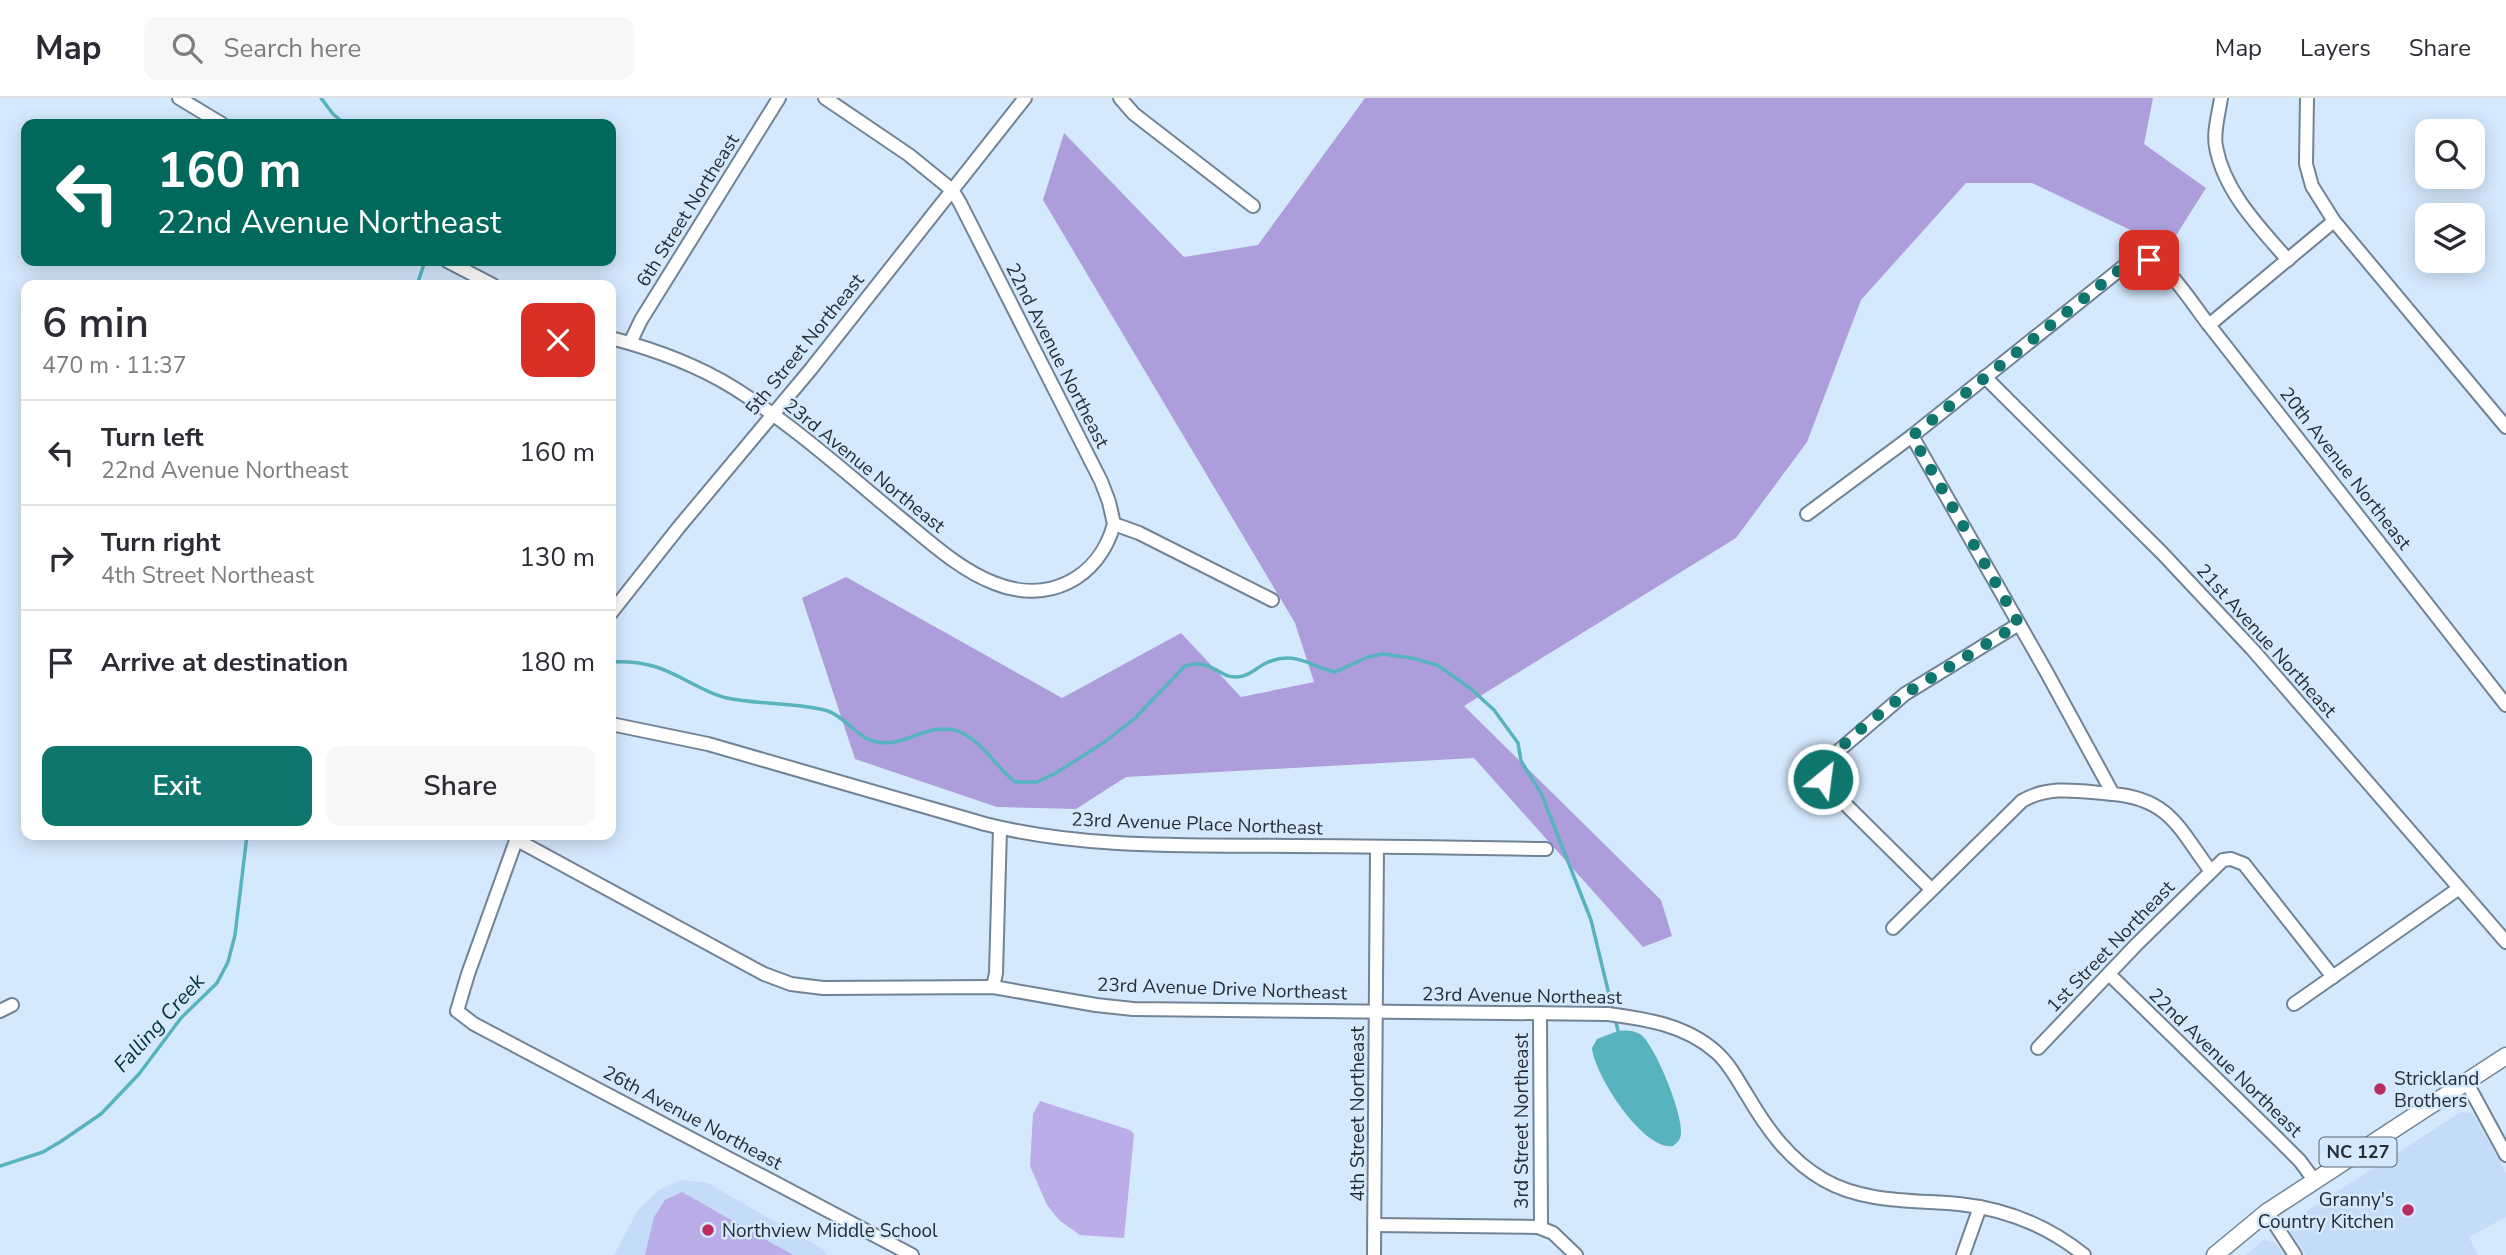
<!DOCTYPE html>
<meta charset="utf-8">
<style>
body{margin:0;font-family:"Nunito Sans",sans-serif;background:#f7f7f7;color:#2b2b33;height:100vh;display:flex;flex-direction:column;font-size:26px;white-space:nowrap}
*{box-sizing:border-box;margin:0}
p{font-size:23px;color:#7c7c81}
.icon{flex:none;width:38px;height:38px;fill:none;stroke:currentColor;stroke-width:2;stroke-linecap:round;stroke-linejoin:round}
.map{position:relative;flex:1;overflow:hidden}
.details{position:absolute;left:21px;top:182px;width:595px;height:560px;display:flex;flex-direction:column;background:#fff;border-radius:14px;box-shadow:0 4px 18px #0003}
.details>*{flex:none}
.banner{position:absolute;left:21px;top:21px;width:595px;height:147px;border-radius:14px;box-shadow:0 4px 18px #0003;background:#00695c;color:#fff;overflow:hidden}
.fabs{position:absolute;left:2415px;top:21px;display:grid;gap:14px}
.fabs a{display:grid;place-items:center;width:70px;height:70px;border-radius:14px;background:#fff;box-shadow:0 4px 18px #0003;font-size:35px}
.pin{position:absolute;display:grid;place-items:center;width:60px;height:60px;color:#fff;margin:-30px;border-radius:14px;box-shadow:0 4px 10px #0006}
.me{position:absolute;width:77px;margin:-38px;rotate:29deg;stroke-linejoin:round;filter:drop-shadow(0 0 5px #0008)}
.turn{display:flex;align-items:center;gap:24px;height:147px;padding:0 21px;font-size:32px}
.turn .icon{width:91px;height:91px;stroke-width:2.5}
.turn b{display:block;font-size:49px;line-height:60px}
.round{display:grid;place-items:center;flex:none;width:74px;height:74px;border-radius:14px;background:#f7f7f7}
.overview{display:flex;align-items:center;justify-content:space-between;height:119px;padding:0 21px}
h1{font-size:42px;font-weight:600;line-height:52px}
.primary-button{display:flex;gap:14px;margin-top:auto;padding:14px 21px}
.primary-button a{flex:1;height:80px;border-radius:14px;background:#0f766e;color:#fff;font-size:28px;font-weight:600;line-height:80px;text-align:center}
.primary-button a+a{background:#f7f7f7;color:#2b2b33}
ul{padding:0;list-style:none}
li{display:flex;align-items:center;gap:21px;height:105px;padding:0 21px;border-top:2px solid #e1e1e2}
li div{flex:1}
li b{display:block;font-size:26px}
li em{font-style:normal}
header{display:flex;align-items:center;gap:42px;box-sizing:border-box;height:98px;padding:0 35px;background:#fff;border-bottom:2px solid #e1e1e2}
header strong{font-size:33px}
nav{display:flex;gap:38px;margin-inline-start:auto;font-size:24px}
.search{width:490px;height:63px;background:#f7f7f7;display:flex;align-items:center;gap:18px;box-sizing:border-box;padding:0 24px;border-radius:14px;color:#7c7c81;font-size:26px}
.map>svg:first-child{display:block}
.built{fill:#c4dcf7}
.green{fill:#bbade8}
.forest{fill:#ad9edb}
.water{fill:#57b4be}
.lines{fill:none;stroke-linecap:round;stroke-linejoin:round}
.stream{stroke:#57b4be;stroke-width:3.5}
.minor-casing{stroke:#718395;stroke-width:16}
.major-casing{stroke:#718395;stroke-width:19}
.minor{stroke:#fff;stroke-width:12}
.major{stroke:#fff;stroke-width:16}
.route{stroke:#0f766e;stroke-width:12;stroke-dasharray:0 21.6}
.poi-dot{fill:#b92c60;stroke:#d5e9fe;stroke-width:2.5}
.labels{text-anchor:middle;stroke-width:5;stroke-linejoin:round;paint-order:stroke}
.shield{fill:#d5e9fe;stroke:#5b6672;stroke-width:2}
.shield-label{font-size:18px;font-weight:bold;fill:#272e36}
.street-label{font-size:19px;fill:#272e36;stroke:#d5e9fe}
.poi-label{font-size:19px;fill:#272e36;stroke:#d5e9fe;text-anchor:start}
.water-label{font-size:21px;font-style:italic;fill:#033237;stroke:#d5e9fe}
</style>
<header>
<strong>Map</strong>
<div class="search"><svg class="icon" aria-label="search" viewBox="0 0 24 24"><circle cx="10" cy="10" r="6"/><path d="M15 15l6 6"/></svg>Search here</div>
<nav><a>Map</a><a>Layers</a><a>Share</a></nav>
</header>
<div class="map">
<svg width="2506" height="1157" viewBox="0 0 2506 1157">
<rect width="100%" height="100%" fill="#d5e9fe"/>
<!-- built -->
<g class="built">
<path d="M2461 1014 2473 1015 2506 1075V1119L2469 1139 2478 1157H2306L2290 1133 2293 1122Z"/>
<path d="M681 1082 708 1085 824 1152 827 1157H614L638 1112 659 1092Z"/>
<path d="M2263 1142 2274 1144 2285 1157H2246Z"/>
</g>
<!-- green -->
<g class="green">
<path d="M1040 1003 1130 1032 1134 1036 1124 1140 1080 1137 1060 1123 1047 1107 1030 1068 1033 1016Z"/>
<path d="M682 1094 793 1157H645L654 1119 665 1102Z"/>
</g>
<!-- forest -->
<path class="forest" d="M1365 0H2153L2144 46 2206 90 2168 150 2032 85H1966L1861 202 1807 344 1736 440 1464 608 1661 802 1672 838 1643 849 1474 660 1126 679 1076 711 997 709 855 661 802 500 846 479 1062 600 1181 535 1241 599 1314 584 1295 525 1043 102 1064 35 1184 159 1258 147Z"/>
<!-- water -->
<path class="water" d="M1618 933C1625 932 1633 932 1640 936 1655 946 1683 1016 1681 1035 1681 1041 1677 1045 1673 1048 1643 1053 1594 976 1592 950L1597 941Z"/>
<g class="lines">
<!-- stream -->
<g class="stream">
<path d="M321 0 333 16 345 26"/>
<path d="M417 187 425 163"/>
<path d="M611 564C625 563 639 564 653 568 679 575 701 594 727 600 759 607 799 604 828 613 847 620 858 641 877 644 905 650 930 622 960 634 983 644 996 669 1015 684H1037L1056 675 1106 643 1135 620 1185 568C1214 560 1217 580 1237 579 1248 579 1256 570 1266 565 1295 552 1309 568 1335 574L1368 559 1383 556 1412 560 1437 567 1470 590 1494 612 1518 645 1521 663 1541 695 1591 822 1613 913"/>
<path d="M1615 920 1619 937"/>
<path d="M0 1068 43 1054 60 1044 101 1016 139 976 181 920 217 885 228 864 235 837 247 737"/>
</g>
<defs>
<g id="minor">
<path d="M179 0 222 26"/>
<path d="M825 0 909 57 952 92 960 105 1101 383 1109 404 1114 426 1139 435 1272 502"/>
<path d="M1120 0 1134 16 1253 108"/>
<path d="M2221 0C2219 15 2213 34 2216 49 2224 93 2259 129 2288 162"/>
<path d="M2307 0 2306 66 2312 88 2334 123 2506 329"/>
<path d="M447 163 493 187"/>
<path d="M2209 227 2334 123"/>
<path d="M611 240C653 251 697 267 734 290 793 327 845 374 898 418 928 442 958 471 994 485 1047 507 1099 481 1114 426"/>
<path d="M630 245 641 222 779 0"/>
<path d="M1985 279 2162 455 2253 552 2506 844"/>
<path d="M1912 338 2047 575 2113 696C2170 701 2179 731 2210 772"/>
<path d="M1807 416 1912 338 2128 165C2135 163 2142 160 2150 162 2169 167 2196 211 2209 227L2506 607"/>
<path d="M611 515 679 429 811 271 1025 0"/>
<path d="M611 626 708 646 985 726C1084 751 1189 747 1291 748 1376 748 1461 750 1546 751"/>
<path d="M518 737 468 876 457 913 474 926 510 945 912 1157"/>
<path d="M517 742 764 876 791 886 823 890 993 889 1096 907 1133 911 1608 916C1646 921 1686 927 1716 954 1729 965 1738 983 1747 997 1767 1031 1789 1062 1824 1082 1864 1105 1914 1102 1959 1106 2006 1111 2047 1127 2084 1157"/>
<path d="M1931 791 1825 686 1822 676 1836 655 1905 596 2019 526"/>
<path d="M1893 830 2022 703C2051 686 2082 694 2113 696"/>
<path d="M2109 876 2275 1038 2300 1063 2314 1082"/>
<path d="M993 889 996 875 1000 730"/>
<path d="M2294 906 2458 791"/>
<path d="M0 913 12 907"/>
<path d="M1540 915 1541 1130"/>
<path d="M2038 950 2137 846 2223 762 2231 761 2244 766 2333 879"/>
<path d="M2467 985 2506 1057"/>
<path d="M2267 1114 2295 1157"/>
<path d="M1375 1127 1538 1129 1553 1135 1576 1157"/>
<path d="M1374 1157 1377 749"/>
<path d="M1963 1157 1980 1109"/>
</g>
<path id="major" d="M2215 1157 2267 1114 2506 958"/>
</defs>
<!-- minor casing -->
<use href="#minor" class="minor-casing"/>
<!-- major casing -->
<use href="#major" class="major-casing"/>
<!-- minor -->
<use href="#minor" class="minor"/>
<!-- major -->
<use href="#major" class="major"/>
</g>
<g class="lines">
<!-- route -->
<path class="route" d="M1823 681C1821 656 1886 612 1905 596L2019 526 1912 338 2128 165 2149 162"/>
</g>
<!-- markers -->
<g class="poi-dot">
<circle cx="2380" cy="991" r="7"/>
<circle cx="2408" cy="1112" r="7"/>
<circle cx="708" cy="1132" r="7"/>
</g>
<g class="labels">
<!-- shield labels -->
<rect class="shield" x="2319.5" y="1039.5" width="77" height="29" rx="5"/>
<g class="shield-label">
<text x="2358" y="1060">NC 127</text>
</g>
<!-- street labels -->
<g class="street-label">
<text transform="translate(687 112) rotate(-58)" y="7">6th Street Northeast</text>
<text transform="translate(804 246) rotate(-51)" y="7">5th Street Northeast</text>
<text transform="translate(1058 257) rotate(63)" y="7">22nd Avenue Northeast</text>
<text transform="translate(865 367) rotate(39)" y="7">23rd Avenue Northeast</text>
<text transform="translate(2346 370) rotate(52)" y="7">20th Avenue Northeast</text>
<text transform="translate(2267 542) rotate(48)" y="7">21st Avenue Northeast</text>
<text transform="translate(1197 725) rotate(2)" y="7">23rd Avenue Place Northeast</text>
<text transform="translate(2110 848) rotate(-46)" y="7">1st Street Northeast</text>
<text transform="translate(1222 890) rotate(2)" y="7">23rd Avenue Drive Northeast</text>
<text transform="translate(1522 897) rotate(1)" y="7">23rd Avenue Northeast</text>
<text transform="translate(2226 964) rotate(44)" y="7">22nd Avenue Northeast</text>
<text transform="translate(1357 1016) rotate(-90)" y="7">4th Street Northeast</text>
<text transform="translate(693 1019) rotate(28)" y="7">26th Avenue Northeast</text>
<text transform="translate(1521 1023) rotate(-90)" y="7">3rd Street Northeast</text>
</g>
<!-- poi labels -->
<g class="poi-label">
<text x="2394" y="987">Strickland<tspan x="2394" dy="22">Brothers</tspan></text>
<text x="2394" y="1108" text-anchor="end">Granny's<tspan x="2394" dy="22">Country Kitchen</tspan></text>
<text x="722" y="1139">Northview Middle School</text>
</g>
<!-- water labels -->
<g class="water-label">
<text transform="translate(159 925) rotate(-48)" y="7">Falling Creek</text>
</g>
</g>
</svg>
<div class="fabs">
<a><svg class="icon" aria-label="search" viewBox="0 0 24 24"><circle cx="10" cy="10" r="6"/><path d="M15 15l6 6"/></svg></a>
<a><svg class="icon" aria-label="layers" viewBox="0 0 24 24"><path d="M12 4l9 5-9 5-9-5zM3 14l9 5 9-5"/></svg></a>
</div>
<div class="pin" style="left:2149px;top:162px;background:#d93025"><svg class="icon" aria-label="arrive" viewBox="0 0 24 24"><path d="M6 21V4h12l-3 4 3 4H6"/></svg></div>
<svg class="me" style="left:1823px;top:681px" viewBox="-20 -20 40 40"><circle r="17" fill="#0f766e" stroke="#fff" stroke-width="3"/><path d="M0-11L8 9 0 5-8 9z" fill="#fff"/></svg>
<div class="banner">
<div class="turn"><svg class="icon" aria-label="left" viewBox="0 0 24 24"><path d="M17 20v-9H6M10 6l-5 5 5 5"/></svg><div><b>160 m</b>22nd Avenue Northeast</div></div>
</div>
<section class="details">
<div class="overview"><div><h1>6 min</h1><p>470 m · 11:37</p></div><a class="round" style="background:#d93025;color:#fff"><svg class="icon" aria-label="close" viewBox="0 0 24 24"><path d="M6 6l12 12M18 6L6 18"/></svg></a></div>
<ul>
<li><svg class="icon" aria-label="left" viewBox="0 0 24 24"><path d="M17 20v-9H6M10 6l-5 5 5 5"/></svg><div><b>Turn left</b><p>22nd Avenue Northeast</p></div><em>160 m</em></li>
<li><svg class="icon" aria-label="right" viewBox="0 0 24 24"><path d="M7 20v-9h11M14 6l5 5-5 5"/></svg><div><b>Turn right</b><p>4th Street Northeast</p></div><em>130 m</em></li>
<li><svg class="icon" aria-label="arrive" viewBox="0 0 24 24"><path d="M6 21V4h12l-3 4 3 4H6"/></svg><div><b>Arrive at destination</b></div><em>180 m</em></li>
</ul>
<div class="primary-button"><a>Exit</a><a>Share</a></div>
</section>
</div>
